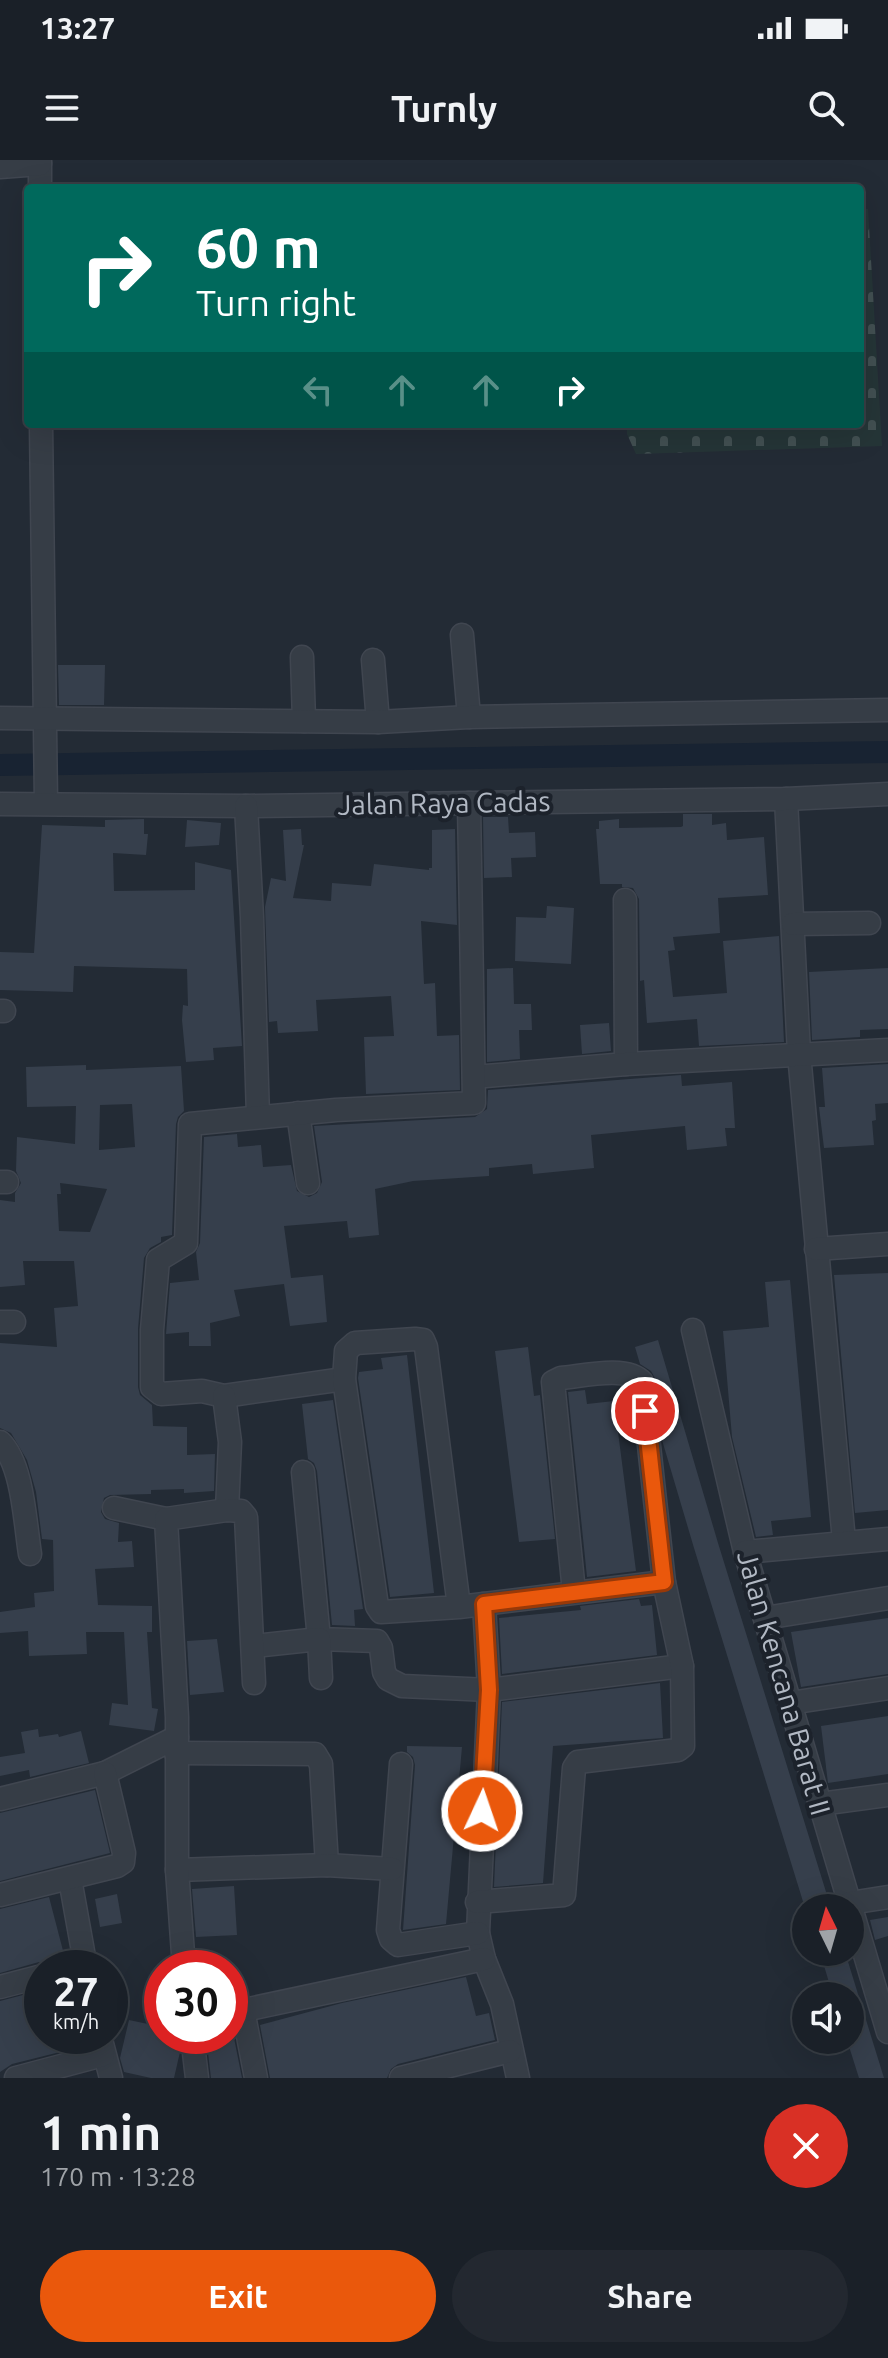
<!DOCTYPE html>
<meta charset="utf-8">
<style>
body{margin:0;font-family:Ubuntu,sans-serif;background:#232830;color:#f1f3f6;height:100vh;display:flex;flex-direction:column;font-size:30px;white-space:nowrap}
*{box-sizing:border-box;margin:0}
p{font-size:26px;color:#9fa3a8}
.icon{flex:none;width:44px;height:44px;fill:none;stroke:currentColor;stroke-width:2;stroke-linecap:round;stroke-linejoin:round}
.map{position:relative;height:1918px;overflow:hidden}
.side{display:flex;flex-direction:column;background:#1a2028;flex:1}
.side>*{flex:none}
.guide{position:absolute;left:24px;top:24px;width:840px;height:244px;border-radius:8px;box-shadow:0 8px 32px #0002,0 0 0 2px #383e45;background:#00695c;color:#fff;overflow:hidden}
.needle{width:52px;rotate:355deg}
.buttons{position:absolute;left:792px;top:1734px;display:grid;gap:16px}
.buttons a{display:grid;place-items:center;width:72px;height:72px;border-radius:50%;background:#1a2028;box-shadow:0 8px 32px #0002,0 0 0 2px #383e45;font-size:40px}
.speed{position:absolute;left:24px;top:1790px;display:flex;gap:16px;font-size:40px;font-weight:700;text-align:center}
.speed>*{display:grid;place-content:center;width:104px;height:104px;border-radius:50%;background:#1a2028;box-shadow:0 8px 32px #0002,0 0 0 2px #383e45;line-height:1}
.speed small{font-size:20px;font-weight:400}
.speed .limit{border:12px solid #d22;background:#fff;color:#111}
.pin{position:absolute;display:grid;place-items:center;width:68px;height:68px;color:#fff;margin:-34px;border:4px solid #fff;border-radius:50%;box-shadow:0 2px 8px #0007}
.me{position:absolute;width:88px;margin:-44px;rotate:3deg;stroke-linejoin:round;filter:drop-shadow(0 0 6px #0008)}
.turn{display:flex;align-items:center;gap:28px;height:168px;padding:0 40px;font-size:36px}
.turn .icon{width:104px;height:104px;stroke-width:2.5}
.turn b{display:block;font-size:56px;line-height:68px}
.lanes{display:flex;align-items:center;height:76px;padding:0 40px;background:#0003;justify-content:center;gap:40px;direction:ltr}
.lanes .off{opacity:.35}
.round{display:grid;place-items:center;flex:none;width:84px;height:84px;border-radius:42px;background:#232830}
.summary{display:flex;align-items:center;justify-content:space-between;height:136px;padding:0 40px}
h1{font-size:48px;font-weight:600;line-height:60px}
.action{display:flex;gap:16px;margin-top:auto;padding:16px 40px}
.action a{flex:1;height:92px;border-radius:48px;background:#ea580c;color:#fff;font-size:32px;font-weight:600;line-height:92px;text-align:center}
.action a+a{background:#232830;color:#f1f3f6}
.status{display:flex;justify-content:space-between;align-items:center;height:56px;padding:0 40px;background:#1a2028;direction:ltr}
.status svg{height:22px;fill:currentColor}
header{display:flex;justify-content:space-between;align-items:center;height:104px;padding:0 40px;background:#1a2028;font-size:36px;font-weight:600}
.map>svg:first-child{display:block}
.cemetery{fill:url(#cemetery-stones)}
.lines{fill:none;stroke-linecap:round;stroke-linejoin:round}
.canal{stroke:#182332;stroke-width:22}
.building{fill:#363f4c;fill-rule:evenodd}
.minor-casing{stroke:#404650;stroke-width:25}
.minor{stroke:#363d46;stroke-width:22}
.route-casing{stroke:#983908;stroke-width:20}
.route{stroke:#ea580c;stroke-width:14}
.labels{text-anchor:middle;stroke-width:8;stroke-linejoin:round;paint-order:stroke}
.street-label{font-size:28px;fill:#b1b8c3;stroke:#1c222b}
</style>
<div class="status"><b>13:27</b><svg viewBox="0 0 49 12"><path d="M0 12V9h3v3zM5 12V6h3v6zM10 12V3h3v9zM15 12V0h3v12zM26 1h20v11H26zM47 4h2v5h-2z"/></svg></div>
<header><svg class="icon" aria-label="menu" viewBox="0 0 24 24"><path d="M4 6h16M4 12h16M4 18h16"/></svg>Turnly<svg class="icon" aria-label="search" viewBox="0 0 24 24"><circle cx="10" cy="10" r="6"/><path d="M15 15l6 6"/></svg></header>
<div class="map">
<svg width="888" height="1918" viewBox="0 0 888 1918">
<defs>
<pattern id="cemetery-stones" width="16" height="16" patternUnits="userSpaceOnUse" patternTransform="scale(2)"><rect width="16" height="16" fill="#253537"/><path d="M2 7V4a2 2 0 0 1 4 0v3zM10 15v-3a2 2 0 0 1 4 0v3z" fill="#425052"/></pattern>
</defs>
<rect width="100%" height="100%" fill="#232b35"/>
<!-- cemetery -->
<path class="cemetery" d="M860 49H868L882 286 636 294 627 274V264H860Z"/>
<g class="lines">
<!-- canal -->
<path class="canal" d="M0 605 888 592"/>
</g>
<!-- building -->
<g class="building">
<path d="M58 505H105L104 545H59Z"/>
<path d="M683 654H712V665L726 663 727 680 764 677 768 735 718 738 720 773 673 777 675 790 668 791 673 837 727 833 723 781 779 776 784 882 699 886 697 859 647 863 644 820 640 821 639 739 633 728 622 727V724H600L596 669H599V661L619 659V668L681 667 683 666Z"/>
<path d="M483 657H508L509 673 535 672 536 697 511 698 512 717 484 718Z"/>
<path d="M144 659V674H148L146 695 113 693 114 731 195 730V702L231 710 242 886 213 888 214 900 186 902 182 860 183 845 188 846 187 809 74 806 73 832 0 830V792L34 793 42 665 105 667V660Z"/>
<path d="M187 660 221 663 219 685 185 687Z"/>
<path d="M301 669 302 685H304L293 738 331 741 332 723 371 726 374 704 429 710V708H432V670L455 669 457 765 421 761 424 824 435 823 437 876 459 875 460 930 366 934 364 877 394 876 391 836 316 840 318 871 278 873 277 861 269 862 265 747 271 718 286 721 283 670Z"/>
<path d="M547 746 574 748 571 804 515 801 516 757 546 758Z"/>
<path d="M513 808 514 844H531L532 870H519L520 899 487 902V809Z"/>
<path d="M888 808V869L860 870V877L812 880 809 812Z"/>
<path d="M609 863 611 891 582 894 580 865Z"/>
<path d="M888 904V943L875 944 876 960 872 961 874 985 824 988 819 947H825L822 908Z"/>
<path d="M86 905V910L181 906 184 951 178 957 176 964 172 1075 161 1077V1082L150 1088 144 1098 138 1169V1227L140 1235 152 1245 153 1266 187 1267V1295L215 1294 214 1331 184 1333V1329L151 1330V1334L110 1335 104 1338 101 1352 105 1359 119 1363 118 1382 132 1381 134 1407 95 1409 98 1445 152 1446V1472H147L152 1548 158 1549 154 1571 109 1565 112 1543 128 1545 124 1472H86L87 1494 29 1496 28 1471 0 1473V1452L35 1447 34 1433 54 1431 53 1380 42 1379 36 1332 27 1300 11 1273 0 1268V1183L57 1187 54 1148 78 1146 74 1101H23L25 1125 0 1127V1040L15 1042V1033L21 1023 16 1011 17 977 75 984 76 946 27 947 26 907ZM132 944 135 987 99 990 100 945ZM60 1023 107 1029 90 1072 59 1071 57 1034H61Z"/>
<path d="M681 915 682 926 732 922 735 968H725L727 986 687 990 685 966 591 975 594 1008 533 1014 532 1004 489 1008V1016L413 1021 375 1029 379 1075 349 1078 347 1061 284 1066 291 1118 323 1115 327 1162 290 1166 284 1124 234 1130 240 1156 210 1163 211 1186H189V1172L166 1174 170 1123 199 1120 196 1092 200 1083 204 977 237 974 238 987 261 985 263 1007 291 1005 297 1031 309 1037 317 1033 322 1022 314 966 475 957 487 949 488 930Z"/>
<path d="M888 1113V1350L855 1353 834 1115Z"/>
<path d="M790 1120 811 1357 771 1361 773 1375 756 1377 732 1277 723 1171 769 1167 765 1122Z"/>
<path d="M658 1180 718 1383 831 1748H805L694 1388 662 1280 656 1220 651 1211 640 1204 635 1187Z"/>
<path d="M528 1187 534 1236 540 1235 555 1379 519 1382 495 1191Z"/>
<path d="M407 1195 434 1433 390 1437 358 1218 359 1212 383 1209 381 1198Z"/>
<path d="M585 1230 587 1244 614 1241 636 1411 587 1417 568 1232Z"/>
<path d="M333 1240 363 1449 354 1450 355 1466 332 1465 317 1311 314 1303 308 1299 302 1244Z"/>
<path d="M639 1439 641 1446 652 1445 657 1495 502 1514 499 1458 581 1450 580 1446Z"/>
<path d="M888 1458V1514L801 1527 791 1472Z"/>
<path d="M217 1479 224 1532 190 1535 187 1481Z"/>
<path d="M660 1523 663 1578 553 1586 543 1723 494 1727 502 1542Z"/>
<path d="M888 1556V1614L828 1623 821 1566Z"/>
<path d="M38 1569 39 1577 58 1574 59 1577 81 1571 89 1603 30 1617 29 1610 0 1616V1597L25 1593 21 1572Z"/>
<path d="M407 1586 462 1587 446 1764 403 1770 415 1605 413 1597 407 1592Z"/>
<path d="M95 1630 110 1693 0 1721V1653Z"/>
<path d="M234 1726 237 1775 196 1777 192 1729Z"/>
<path d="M117 1734 122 1763 100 1767 95 1739Z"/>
<path d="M49 1737 67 1806 53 1808 46 1803 39 1802 0 1813V1749Z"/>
<path d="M888 1757V1776L875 1780 870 1760Z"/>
<path d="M820 1792H845L884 1918H859L847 1880H850V1836H833Z"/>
<path d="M466 1817 476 1856 489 1853 495 1880 398 1904 391 1909 387 1918H270L260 1865 342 1843Z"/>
<path d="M42 1830V1876H86L88 1885 12 1904 0 1912V1841Z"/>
<path d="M129 1860 162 1867V1876H178L180 1892 174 1918H151L124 1912 120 1898Z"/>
<path d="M233 1873 242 1918H211L206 1876H230Z"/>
</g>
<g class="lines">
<defs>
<g id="minor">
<path d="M40 0V28"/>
<path d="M0 7 40 4"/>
<path d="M41 264 46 643"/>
<path d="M462 475 469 557"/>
<path d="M302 497 304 561"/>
<path d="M373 500 378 562"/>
<path d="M0 558 378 562 469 557 888 550"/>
<path d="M786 639 799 894 844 1381"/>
<path d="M0 644 246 646 786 639 888 634"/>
<path d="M246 646 252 757 258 957"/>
<path d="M625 740 626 904"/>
<path d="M793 764 869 763"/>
<path d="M0 851H4"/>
<path d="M474 917 626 904 888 890"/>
<path d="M298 953 308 1023"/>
<path d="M0 1022H7"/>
<path d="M816 1089 888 1084"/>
<path d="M0 1162H14"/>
<path d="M693 1170 745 1392 888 1872"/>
<path d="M344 1219 224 1236 202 1231 161 1234 152 1227V1170L158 1100 186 1083 190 964 336 950 474 943 469 643"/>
<path d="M224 1236 230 1282 227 1350"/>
<path d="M0 1282C23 1304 25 1363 30 1394"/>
<path d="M303 1312 319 1479 377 1481 381 1488 384 1512 388 1519 402 1526 489 1530 682 1506"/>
<path d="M114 1348 166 1359"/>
<path d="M745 1392 888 1379"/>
<path d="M484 1444 489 1530 478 1773 484 1799 502 1844 518 1918"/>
<path d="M459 1447 426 1187 423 1180 415 1179 355 1183 346 1191 344 1219 377 1446 381 1452 459 1447 664 1422"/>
<path d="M765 1458 888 1438"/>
<path d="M254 1486 319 1479 321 1518"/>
<path d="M790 1543 888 1528"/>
<path d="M176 1593 315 1594 321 1604 327 1705"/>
<path d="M401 1604 388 1770 391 1779 398 1785 478 1773"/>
<path d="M0 1639 105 1613 177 1577"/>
<path d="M820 1644 888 1635"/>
<path d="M177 1710 327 1705 392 1709"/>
<path d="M70 1719 86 1808"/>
<path d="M0 1735 117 1706 123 1702 124 1693 105 1613"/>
<path d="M477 1742 564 1735 574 1608 578 1602 678 1590 683 1586 682 1506 664 1422 642 1222C627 1205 583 1216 561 1218L553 1222 574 1432"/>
<path d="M850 1743 888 1737"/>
<path d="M184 1808 177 1710V1557L166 1359 227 1350 241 1351 246 1357 254 1523"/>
<path d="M0 1827 42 1816"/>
<path d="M243 1850 256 1918"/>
<path d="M230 1853 484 1799"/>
<path d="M100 1876 111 1918"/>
<path d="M192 1876 197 1918"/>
<path d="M16 1918 103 1895"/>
<path d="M401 1918 510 1891"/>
</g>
</defs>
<!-- minor casing -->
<use href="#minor" class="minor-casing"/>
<!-- minor -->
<use href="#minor" class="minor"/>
</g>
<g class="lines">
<defs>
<path id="route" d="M482 1651 489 1530 484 1444 664 1422 645 1251"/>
</defs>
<!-- route casing -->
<use href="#route" class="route-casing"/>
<!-- route -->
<use href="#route" class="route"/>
</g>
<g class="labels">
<!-- street labels -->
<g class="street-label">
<text transform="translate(444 643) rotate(-1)" y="10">Jalan Raya Cadas</text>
<text transform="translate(784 1523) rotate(74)" y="10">Jalan Kencana Barat II</text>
</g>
</g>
</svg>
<div class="buttons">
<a><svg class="needle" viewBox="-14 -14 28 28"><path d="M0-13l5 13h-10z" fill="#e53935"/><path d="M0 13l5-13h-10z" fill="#9fa3a8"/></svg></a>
<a><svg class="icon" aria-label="sound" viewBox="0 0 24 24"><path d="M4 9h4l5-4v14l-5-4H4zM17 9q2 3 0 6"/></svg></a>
</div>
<div class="speed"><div>27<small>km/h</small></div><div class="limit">30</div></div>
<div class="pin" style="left:645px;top:1251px;background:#d93025"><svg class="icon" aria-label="arrive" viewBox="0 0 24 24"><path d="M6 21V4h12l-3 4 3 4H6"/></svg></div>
<svg class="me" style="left:482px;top:1651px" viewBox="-20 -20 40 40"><circle r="17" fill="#ea580c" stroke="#fff" stroke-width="3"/><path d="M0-11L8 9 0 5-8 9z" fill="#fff"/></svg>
<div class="guide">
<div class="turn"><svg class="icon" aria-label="right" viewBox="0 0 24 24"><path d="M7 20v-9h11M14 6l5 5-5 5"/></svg><div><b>60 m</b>Turn right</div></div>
<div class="lanes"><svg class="icon off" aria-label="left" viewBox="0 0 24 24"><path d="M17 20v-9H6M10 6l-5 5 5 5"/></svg><svg class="icon off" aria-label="ahead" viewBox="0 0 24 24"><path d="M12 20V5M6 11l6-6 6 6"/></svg><svg class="icon off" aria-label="ahead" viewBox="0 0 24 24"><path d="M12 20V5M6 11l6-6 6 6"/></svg><svg class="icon" aria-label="right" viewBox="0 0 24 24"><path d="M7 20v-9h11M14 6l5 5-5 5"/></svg></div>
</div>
</div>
<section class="side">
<div class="summary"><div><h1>1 min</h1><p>170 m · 13:28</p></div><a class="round" style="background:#d93025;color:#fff"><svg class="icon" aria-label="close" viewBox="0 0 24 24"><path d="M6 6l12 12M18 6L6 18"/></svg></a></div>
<div class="action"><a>Exit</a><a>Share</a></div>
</section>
